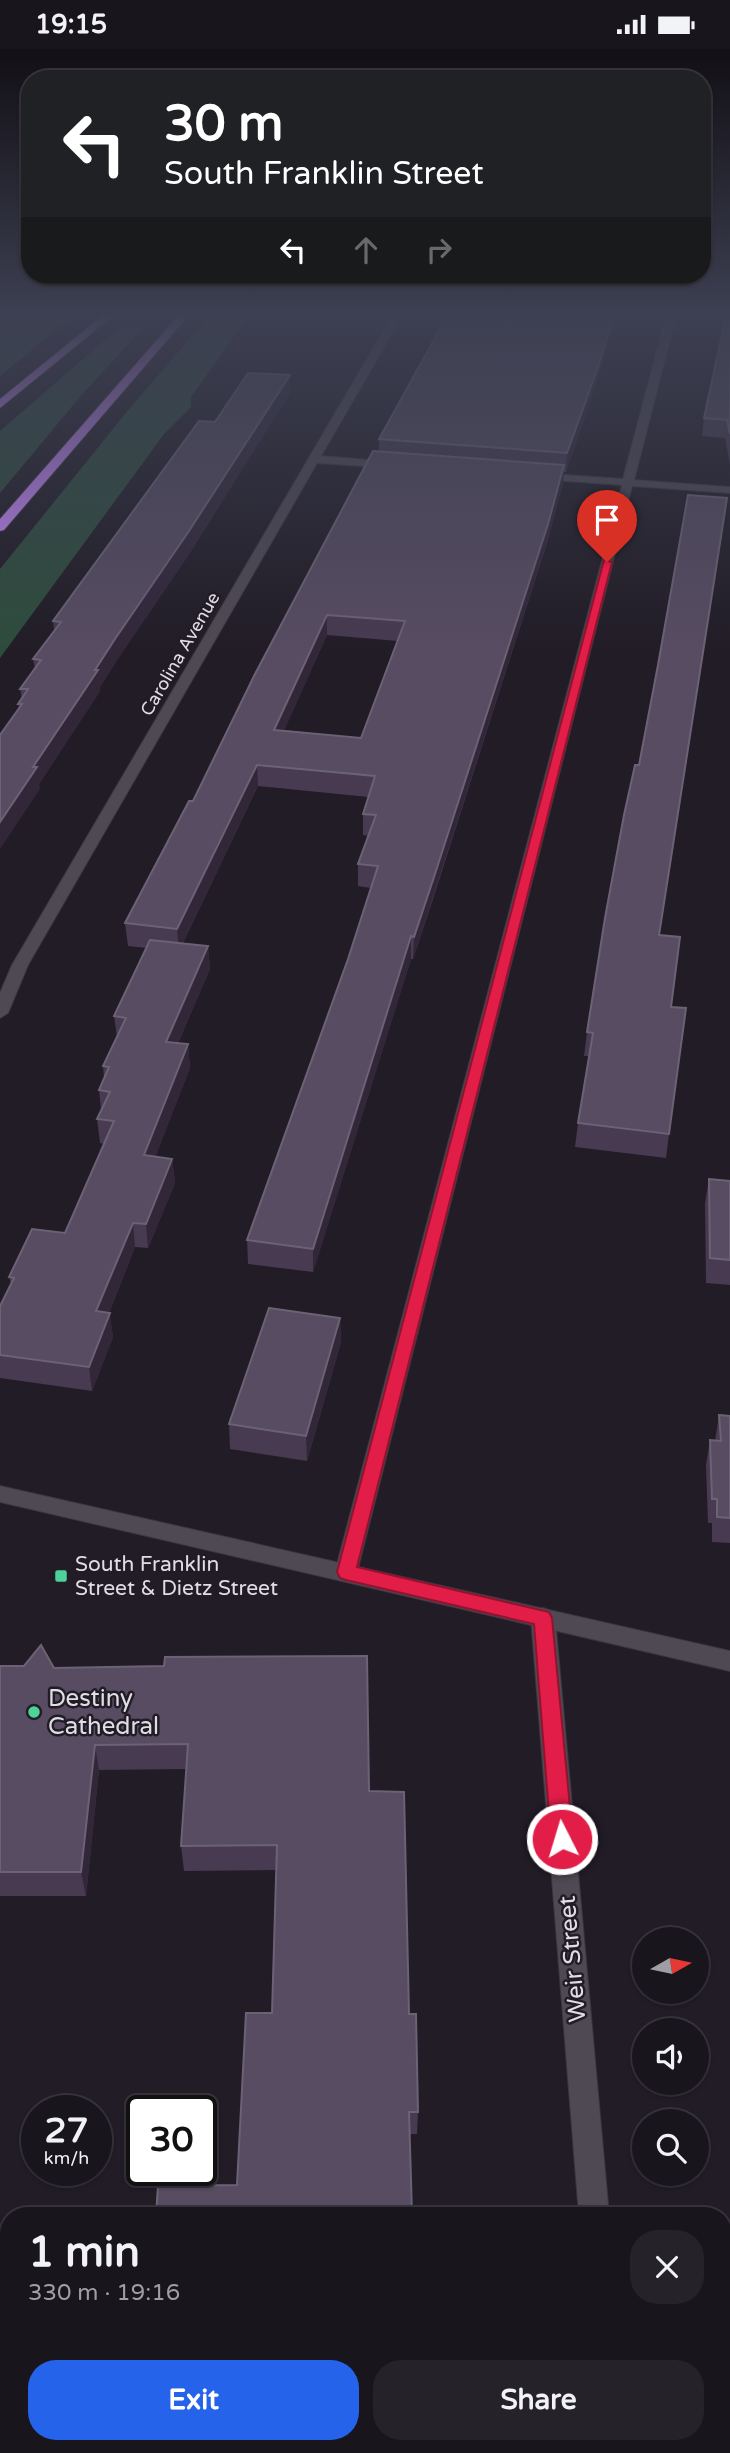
<!DOCTYPE html>
<meta charset="utf-8">
<style>
body{margin:0;font-family:"Varela Round",sans-serif;background:#262229;color:#f1f3f6;height:100vh;display:flex;flex-direction:column;font-size:26px;white-space:nowrap}
*{box-sizing:border-box;margin:0}
p{font-size:23px;color:#9f9fa3}
.icon{flex:none;width:38px;height:38px;fill:none;stroke:currentColor;stroke-width:2;stroke-linecap:round;stroke-linejoin:round}
.map{position:relative;flex:1;overflow:hidden}
.panel{position:absolute;left:0px;top:2158px;width:732px;height:247px;display:flex;flex-direction:column;background:#19151c;border-radius:28px 28px 0 0;box-shadow:0 2px 5px #0004,0 0 0 2px #37343b}
.panel>*{flex:none}
.banner{position:absolute;left:21px;top:21px;width:690px;height:214px;border-radius:28px;box-shadow:0 2px 5px #0004,0 0 0 2px #37343b;background:#202124;color:#fff;overflow:hidden}
.needle{width:46px;rotate:81deg}
.controls{position:absolute;left:632px;top:1878px;display:grid;gap:14px}
.controls a{display:grid;place-items:center;width:77px;height:77px;border-radius:50%;background:#19151c;box-shadow:0 2px 5px #0004,0 0 0 2px #37343b;font-size:35px}
.speed{position:absolute;left:21px;top:2046px;display:flex;gap:14px;font-size:35px;font-weight:700;text-align:center}
.speed>*{display:grid;place-content:center;width:91px;height:91px;border-radius:50%;background:#19151c;box-shadow:0 2px 5px #0004,0 0 0 2px #37343b;line-height:1}
.speed small{font-size:18px;font-weight:400}
.speed .limit{border:4px solid #111;border-radius:10px;background:#fff;color:#111}
.pin{position:absolute;display:grid;place-items:center;width:60px;height:60px;color:#fff;margin:-72px -30px;border-radius:50% 50% 50% 0;rotate:-45deg;box-shadow:0 0 7px #0007}
.pin .icon{rotate:45deg}
.me{position:absolute;width:77px;margin:-38px;rotate:355deg;stroke-linejoin:round;filter:drop-shadow(0 0 5px #0008)}
.turn{display:flex;align-items:center;gap:24px;height:147px;padding:0 28px;font-size:32px}
.turn .icon{width:91px;height:91px;stroke-width:2.5}
.turn b{display:block;font-size:49px;line-height:60px}
.lanes{display:flex;align-items:center;height:66px;padding:0 28px;background:#0003;justify-content:center;gap:35px;direction:ltr}
.lanes .off{opacity:.35}
.round{display:grid;place-items:center;flex:none;width:74px;height:74px;border-radius:28px;background:#262229}
.summary{display:flex;align-items:center;justify-content:space-between;height:119px;padding:0 28px}
h1{font-size:42px;font-weight:700;line-height:52px}
.button{display:flex;gap:14px;margin-top:auto;padding:14px 28px}
.button a{flex:1;height:80px;border-radius:28px;background:#2563eb;color:#fff;font-size:28px;font-weight:700;line-height:80px;text-align:center}
.button a+a{background:#262229;color:#f1f3f6}
.status{display:flex;justify-content:space-between;align-items:center;height:49px;padding:0 35px;background:#19151c;direction:ltr}
.status svg{height:19px;fill:currentColor}
.map>svg:first-child{display:block}
.green{fill:#2e4c3d}
.lines{fill:none;stroke-linecap:round;stroke-linejoin:round}
.minor-casing{stroke:#3a363e;stroke-width:2}
.secondary-casing{stroke:#3a363e;stroke-width:2}
.motorway-casing{stroke:#3a363e;stroke-width:2}
.minor{fill:#4f4954;fill-rule:evenodd}
.secondary{fill:#4f4954;fill-rule:evenodd}
.motorway{fill:#c788fa;fill-rule:evenodd}
.wall{fill:#473a51;fill-rule:evenodd}
.shaded-wall{fill:#312739}
.building{fill:#574c61;stroke:#6c6275;stroke-width:2;fill-rule:evenodd}
.route{fill:#e11d48;stroke:#92132f;stroke-width:2}
.poi-dot{fill:#4dd39a;stroke:#211c26;stroke-width:2.5}
.labels{text-anchor:middle;stroke-width:5;stroke-linejoin:round;paint-order:stroke}
.far-street-label{font-size:18px;fill:#e0dde4;stroke:#211c26}
.poi-label{font-size:21px;fill:#e0dde4;stroke:#211c26;text-anchor:start}
.near-poi-label{font-size:24px;fill:#e0dde4;stroke:#211c26;text-anchor:start}
.near-street-label{font-size:24px;fill:#e0dde4;stroke:#211c26}
</style>
<div class="status"><b>19:15</b><svg viewBox="0 0 49 12"><path d="M0 12V9h3v3zM5 12V6h3v6zM10 12V3h3v9zM15 12V0h3v12zM26 1h20v11H26zM47 4h2v5h-2z"/></svg></div>
<div class="map">
<svg width="730" height="2404" viewBox="0 0 730 2404">
<rect width="100%" height="100%" fill="#211c26"/>
<!-- green -->
<g class="green">
<path d="M0 267H73L0 327Z"/>
<path d="M209 267H249L191 348V358L164 385 0 609V520L125 365Z"/>
<path d="M143 279 79 349 0 444V382L118 280Z"/>
</g>
<g class="lines">
<defs>
<g id="minor">
<path d="M392 267H402L321 407 393 413 398 416 393 419 317 414 28 916 8 964 0 969V944L12 916Z"/>
<path d="M666 267H676L634 431 730 438V444L632 437 357 1523 354 1529 346 1532 338 1529 335 1523 622 436 538 430 533 427 538 424 623 430Z"/>
<path d="M543 1559 551 1562 555 1569 609 2166H579L531 1569 535 1562Z"/>
<path d="M597 2396H629L630 2404H598Z"/>
</g>
<path id="secondary" d="M0 1437 730 1602V1622L0 1453Z"/>
<g id="motorway">
<path d="M102 267H113L0 359V350Z"/>
<path d="M178 267H188L4 481 0 482V470Z"/>
</g>
</defs>
<!-- minor casing -->
<use href="#minor" class="minor-casing"/>
<!-- secondary casing -->
<use href="#secondary" class="secondary-casing"/>
<!-- motorway casing -->
<use href="#motorway" class="motorway-casing"/>
<!-- minor -->
<use href="#minor" class="minor"/>
<!-- secondary -->
<use href="#secondary" class="secondary"/>
<!-- motorway -->
<use href="#motorway" class="motorway"/>
</g>
<!-- wall -->
<g class="wall">
<path d="M730 267V415L725 389 702 387 704 369Z"/>
<path d="M596 336 566 423H564L563 434 547 494 433 850 413 910H411L313 1223 248 1215 247 1191 348 910 371 839 358 837V815L369 787 363 786V765L368 748 258 737 183 894 208 897 210 920 178 994 188 995 190 1019 155 1108 172 1110 175 1134 148 1199 135 1198 109 1264 113 1288 92 1342 0 1329V1257L11 1235 9 1228 65 1184 104 1095 100 1094 97 1070 101 1061 99 1041 104 1029 103 1017 117 988 114 967 147 899 128 897 125 874 193 752 379 403V390ZM327 586 398 592 361 689 284 681Z"/>
<path d="M290 344 191 502 117 611 100 638V642L39 735 40 740 18 655 22 650 20 640 35 620 33 610 54 581 53 572 215 373Z"/>
<path d="M660 886 671 958 669 1085 666 1109 575 1098 578 1074 589 1007H584L587 983Z"/>
<path d="M709 1130 730 1132V1236L706 1234 705 1154Z"/>
<path d="M340 1269 341 1293 307 1412 230 1400 229 1375Z"/>
<path d="M719 1366 730 1367V1494L712 1493V1474H708L706 1416 710 1391 715 1392Z"/>
<path d="M0 1617 54 1619 369 1742 409 1965 418 2063 417 2085H410L237 2136 272 1964 276 1821 184 1822 181 1797 186 1720 99 1721 86 1847H0Z"/>
<path d="M9 2188V2279L0 2280V2189Z"/>
</g>
<!-- shaded-wall -->
<g class="shaded-wall">
<path d="M614 267H617L596 336 566 423 567 404Z"/>
<path d="M290 326V344L191 502 117 611 100 638V642L39 735 40 740 0 800V773L33 718 115 590Z"/>
<path d="M564 416 563 434 547 494 413 910 414 888Z"/>
<path d="M725 468 656 909 659 886Z"/>
<path d="M327 566V586L275 702 274 681Z"/>
<path d="M257 716 258 737 179 902 177 880Z"/>
<path d="M411 887V910L313 1223V1200Z"/>
<path d="M208 897 210 920 168 1016 166 993Z"/>
<path d="M188 995 190 1019 147 1130 144 1106Z"/>
<path d="M172 1110 175 1134 148 1199 146 1175Z"/>
<path d="M133 1174 135 1198 100 1286 96 1262Z"/>
<path d="M110 1264 113 1288 92 1342 89 1318Z"/>
<path d="M340 1269 341 1293 307 1412 306 1387Z"/>
<path d="M95 1696 99 1721 86 1847 81 1823Z"/>
<path d="M2 2343 9 2361 7 2404H0Z"/>
</g>
<!-- building -->
<g class="building">
<path d="M447 267H614L598 318 567 404 379 390Z"/>
<path d="M726 267H730V385L727 371 704 369Z"/>
<path d="M248 324 290 326 189 482 115 590 95 621H98L33 718H37L0 773V686L22 655H18L28 640H20L41 611 33 610 61 573 53 572 199 372 215 373Z"/>
<path d="M373 402 564 416 548 475 434 828 414 888 411 887 313 1200 247 1191 348 910 378 817 358 815 376 766 363 765 375 727 257 716 177 880 125 874 189 752H193L255 625ZM327 566 405 572 361 689 274 681Z"/>
<path d="M688 446 727 449 659 886 680 888 671 958 686 959 669 1085 578 1074 593 984 587 983 605 869 624 766 635 716H639L658 616Z"/>
<path d="M150 891 208 897 166 993 188 995 144 1106 172 1110 146 1175 133 1174 96 1262 110 1264 89 1318 0 1306V1257L14 1229 9 1228 32 1180 65 1184 114 1072 97 1070 110 1043 99 1041 109 1018 103 1017 126 969 114 967Z"/>
<path d="M709 1130 730 1132V1211L710 1209Z"/>
<path d="M269 1259 340 1269 306 1387 229 1375Z"/>
<path d="M719 1366 730 1367V1469L717 1468V1450H712L710 1391 721 1392Z"/>
<path d="M41 1596 54 1619 164 1617 165 1608 367 1607 369 1742 404 1743 409 1965H416L418 2063H409L412 2166H156L158 2137 237 2136 246 1964H272L277 1796 181 1797 188 1695 95 1696 81 1823H0V1617H24Z"/>
<path d="M9 2188V2259L0 2260V2189Z"/>
<path d="M0 2343H2L0 2397Z"/>
<path d="M262 2396H420V2404H261Z"/>
</g>
<!-- sky -->
<linearGradient id="sky" x2="0" y2="1"><stop stop-color="#120f15"/><stop offset="0.44" stop-color="#3d4052"/><stop offset="1" stop-color="#3d4052" stop-opacity="0"/></linearGradient>
<rect width="730" height="603" fill="url(#sky)"/>
<!-- route -->
<path class="route" d="M604 511 612 513 357 1518 549 1563 552 1569 573 1790 569 1797 562 1800 554 1797 551 1790 534 1575 346 1531 340 1529 337 1523Z"/>
<!-- markers -->
<g class="poi-dot">
<rect x="54" y="1520" width="14" height="14" rx="3.5"/>
<circle cx="34" cy="1663" r="7"/>
</g>
<g class="labels">
<!-- far-street labels -->
<g class="far-street-label">
<text transform="translate(180 605) rotate(-60)" y="6">Carolina Avenue</text>
</g>
<!-- poi labels -->
<g class="poi-label">
<text x="75" y="1522">South Franklin<tspan x="75" dy="24">Street &amp; Dietz Street</tspan></text>
</g>
<!-- near-poi labels -->
<g class="near-poi-label">
<text x="48" y="1657">Destiny<tspan x="48" dy="28">Cathedral</tspan></text>
</g>
<!-- near-street labels -->
<g class="near-street-label">
<text transform="translate(572 1910) rotate(-95)" y="8">Weir Street</text>
</g>
</g>
</svg>
<div class="controls">
<a><svg class="needle" viewBox="-14 -14 28 28"><path d="M0-13l5 13h-10z" fill="#e53935"/><path d="M0 13l5-13h-10z" fill="#9f9fa3"/></svg></a>
<a><svg class="icon" aria-label="sound" viewBox="0 0 24 24"><path d="M4 9h4l5-4v14l-5-4H4zM17 9q2 3 0 6"/></svg></a>
<a><svg class="icon" aria-label="search" viewBox="0 0 24 24"><circle cx="10" cy="10" r="6"/><path d="M15 15l6 6"/></svg></a>
</div>
<div class="speed"><div>27<small>km/h</small></div><div class="limit">30</div></div>
<div class="pin" style="left:607px;top:513px;background:#d93025"><svg class="icon" aria-label="arrive" viewBox="0 0 24 24"><path d="M6 21V4h12l-3 4 3 4H6"/></svg></div>
<svg class="me" style="left:562px;top:1790px" viewBox="-20 -20 40 40"><circle r="17" fill="#e11d48" stroke="#fff" stroke-width="3"/><path d="M0-11L8 9 0 5-8 9z" fill="#fff"/></svg>
<div class="banner">
<div class="turn"><svg class="icon" aria-label="left" viewBox="0 0 24 24"><path d="M17 20v-9H6M10 6l-5 5 5 5"/></svg><div><b>30 m</b>South Franklin Street</div></div>
<div class="lanes"><svg class="icon" aria-label="left" viewBox="0 0 24 24"><path d="M17 20v-9H6M10 6l-5 5 5 5"/></svg><svg class="icon off" aria-label="ahead" viewBox="0 0 24 24"><path d="M12 20V5M6 11l6-6 6 6"/></svg><svg class="icon off" aria-label="right" viewBox="0 0 24 24"><path d="M7 20v-9h11M14 6l5 5-5 5"/></svg></div>
</div>
<section class="panel">
<div class="summary"><div><h1>1 min</h1><p>330 m · 19:16</p></div><a class="round"><svg class="icon" aria-label="close" viewBox="0 0 24 24"><path d="M6 6l12 12M18 6L6 18"/></svg></a></div>
<div class="button"><a>Exit</a><a>Share</a></div>
</section>
</div>
